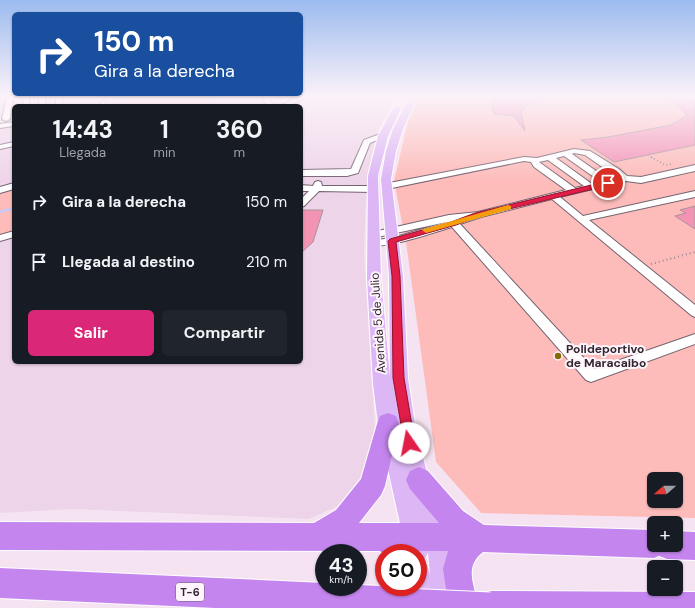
<!DOCTYPE html>
<html lang="es">
<meta charset="utf-8">
<style>
body{margin:0;font-family:"DM Sans",sans-serif;background:#20242c;color:#f1f3f6;height:100vh;display:flex;flex-direction:column;font-size:15px;white-space:nowrap}
*{box-sizing:border-box;margin:0}
p{font-size:13px;color:#9ea1a6}
.icon{flex:none;width:22px;height:22px;fill:none;stroke:currentColor;stroke-width:2;stroke-linecap:round;stroke-linejoin:round}
.map{position:relative;flex:1;overflow:hidden}
.drawer{position:absolute;left:12px;top:104px;width:291px;height:260px;display:flex;flex-direction:column;background:#171b24;border-radius:6px;box-shadow:0 1px 3px #0004}
.drawer>*{flex:none}
.top-card{position:absolute;left:12px;top:12px;width:291px;height:84px;border-radius:6px;box-shadow:0 1px 3px #0004;background:#1a4fa0;color:#fff;overflow:hidden}
.needle{width:26px;rotate:250deg}
.controls{position:absolute;left:647px;top:472px;display:grid;gap:8px}
.controls a{display:grid;place-items:center;width:36px;height:36px;border-radius:6px;background:#171b24;box-shadow:0 1px 3px #0004;font-size:20px}
.speed{position:absolute;left:315px;top:544px;display:flex;gap:8px;font-size:20px;font-weight:700;text-align:center}
.speed>*{display:grid;place-content:center;width:52px;height:52px;border-radius:50%;background:#171b24;box-shadow:0 1px 3px #0004;line-height:1}
.speed small{font-size:10px;font-weight:400}
.speed .limit{border:6px solid #d22;background:#fff;color:#111}
.pin{position:absolute;display:grid;place-items:center;width:34px;height:34px;color:#fff;margin:-17px;border:2px solid #fff;border-radius:50%;box-shadow:0 1px 4px #0007}
.me{position:absolute;width:44px;margin:-22px;rotate:348deg;stroke-linejoin:round;filter:drop-shadow(0 0 3px #0008)}
.turn{display:flex;align-items:center;gap:14px;height:84px;padding:0 16px;font-size:18px}
.turn .icon{width:52px;height:52px;stroke-width:2.5}
.turn b{display:block;font-size:28px;line-height:34px}
.eta{display:flex;justify-content:space-evenly;align-items:center;height:68px;text-align:center}
.eta b{font-size:24px;font-weight:700;line-height:28px}
.cta{display:flex;gap:8px;margin-top:auto;padding:8px 16px}
.cta a{flex:1;height:46px;border-radius:6px;background:#db2777;color:#fff;font-size:16px;font-weight:700;line-height:46px;text-align:center}
.cta a+a{background:#20242c;color:#f1f3f6}
ul{padding:0;list-style:none}
li{display:flex;align-items:center;gap:12px;height:60px;padding:0 16px}
li div{flex:1}
li b{display:block;font-size:15px}
li em{font-style:normal}
.map>svg:first-child{display:block}
.built{fill:#eed4e8;fill-rule:evenodd}
.green{fill:#fdbcba;fill-rule:evenodd}
.lines{fill:none;stroke-linecap:round;stroke-linejoin:round}
.stream{stroke:#c9c6fa;stroke-width:2.5}
.building{fill:#f394b5;stroke:#aa939a}
.minor-casing{stroke:#746470;stroke-width:2}
.major-casing{stroke:#fff;stroke-width:2}
.highway-casing{stroke:#fff;stroke-width:2}
.path-far2{stroke:#958893;stroke-width:1;stroke-dasharray:0.5 2;stroke-linecap:butt}
.path-far1{stroke:#958893;stroke-width:1.5;stroke-dasharray:1 2.5;stroke-linecap:butt}
.path{stroke:#958893;stroke-width:2;stroke-dasharray:1 3;stroke-linecap:butt}
.minor{fill:#fff;fill-rule:evenodd}
.major{fill:#dcb6f5;fill-rule:evenodd}
.highway{fill:#c585ee;fill-rule:evenodd}
.highway-bridge-casing{stroke:#fff;stroke-width:29;stroke-linecap:butt}
.highway-bridge{stroke:#c585ee;stroke-width:27}
.route{fill:#e11d48;stroke:#92132f}
.slow{fill:#f59e0b}
.poi-dot{fill:#866c09;stroke:#fff3fc;stroke-width:1.5}
.labels{text-anchor:middle;stroke-width:4;stroke-linejoin:round;paint-order:stroke}
.shield{fill:#fff3fc;stroke:#6d656c;stroke-width:1}
.shield-label{font-size:11px;font-weight:bold;fill:#2f282e}
.street-label{font-size:12px;fill:#2f282e;stroke:#fff3fc}
.poi-label{font-size:12px;font-weight:bold;fill:#2f282e;stroke:#fff3fc;text-anchor:start}
</style>
<div class="map">
<svg width="695" height="608" viewBox="0 0 695 608">
<rect width="100%" height="100%" fill="#f6e3f2"/>
<!-- built -->
<path class="built" d="M0 96H396L377 133 367 177 364 253 375 429 360 479 338 506 309 519 72 509 0 513ZM14 106H301V362H14Z"/>
<!-- green -->
<g class="green">
<path d="M126 96H208L218 103 215 106H113Z"/>
<path d="M420 96H695V518L481 513 436 462 407 249 394 181 408 121ZM654 479H676V501H654Z"/>
<path d="M14 188V232L0 235V192Z"/>
</g>
<g class="lines">
<!-- stream -->
<path class="stream" d="M0 212 14 208"/>
</g>
<!-- building -->
<g class="building">
<path d="M497 96H548L526 106 521 111 525 131 514 116 494 114 492 107V101Z"/>
<path d="M660 96H684L695 102V145L614 162 581 140 608 137 671 125 687 115 677 105Z"/>
<path d="M695 206V229L675 216 686 213 680 210Z"/>
<path d="M301 210H323L313 242 301 253Z"/>
</g>
<g class="lines">
<defs>
<g id="minor">
<path d="M7 96H13L10 119 6 121 2 119Z"/>
<path d="M24 96H30L29 106H23Z"/>
<rect x="39" y="96" width="6" height="10"/>
<rect x="56" y="96" width="6" height="10"/>
<path d="M265 96H271L270 101 274 106H268L264 101Z"/>
<path d="M300 96H308L288 106H280Z"/>
<path d="M103 101 105 102 107 106H101L100 103Z"/>
<path d="M14 122V126L0 128V124Z"/>
<path d="M380 134H383L387 136 370 143 358 173 347 176H301V170L351 169 364 140Z"/>
<path d="M14 142V146L0 149V145Z"/>
<path d="M574 149 590 151 619 169 627 176 641 177 695 165V171L641 183 626 181 560 197 583 216 695 191V197L589 220 695 305V317L691 315 552 199 481 217 460 224 594 369 695 334V344L591 382 586 380 452 227C438 231 376 253 368 243L369 241 392 238 447 222 373 238 369 237 368 235 369 233 449 215 478 212 566 190 534 167 531 162 524 161 387 189 383 186 384 184 524 157 537 158ZM574 153 585 155 618 178 609 180 572 154ZM564 156 601 182 592 184 556 158ZM548 160 584 186 575 188 539 162Z"/>
<path d="M318 181 321 182 322 186H373L377 189 373 192 319 191 304 206 301 207V199L309 191H301V185L313 186 315 182Z"/>
<path d="M14 183V189L0 193V187Z"/>
<path d="M14 231V237L0 241V235Z"/>
</g>
<path id="major" d="M410 96H418L403 129 396 151 391 179 403 276 408 378 416 431 429 480 448 537 460 608H409L407 587H418V553H404L403 537 378 424 373 384 367 278 368 176 378 136 394 107H400L401 109 388 136 378 176 381 278 390 378 389 276 381 179 386 151 393 129ZM428 553 430 575 427 564 421 562 424 561Z"/>
<g id="highway">
<path d="M388 413 396 416 399 424 385 486 381 495 359 523H439L410 489 406 480 410 471 419 467 428 471 463 511 484 525 654 530V545H676V531L695 532V560L667 559 659 556 654 558 483 552C465 566 473 582 477 600L479 595 490 591 695 592V608H449L443 569 448 551H413L414 553H384V555L380 551 0 550V522L314 523 336 510 361 479 377 424 380 416Z"/>
<path d="M0 568 324 583V587H358V585L381 586 392 590 396 601 393 608H215L0 598Z"/>
</g>
</defs>
<!-- minor casing -->
<use href="#minor" class="minor-casing"/>
<!-- major casing -->
<use href="#major" class="major-casing"/>
<!-- highway casing -->
<use href="#highway" class="highway-casing"/>
<!-- path-far2 -->
<path class="path-far2" d="M648 155 653 158"/>
<!-- path-far1 -->
<path class="path-far1" d="M651 157 665 165 672 164"/>
<!-- path -->
<path class="path" d="M651 264 695 252"/>
<!-- minor -->
<use href="#minor" class="minor"/>
<!-- major -->
<use href="#major" class="major"/>
<!-- highway -->
<use href="#highway" class="highway"/>
<defs>
<path id="highway-bridge" d="M381 601 490 606"/>
</defs>
<!-- highway-bridge casing -->
<use href="#highway-bridge" class="highway-bridge-casing"/>
<!-- highway-bridge -->
<use href="#highway-bridge" class="highway-bridge"/>
</g>
<!-- sky -->
<linearGradient id="sky" x2="0" y2="1"><stop stop-color="#9bbbef"/><stop offset="0.53" stop-color="#fbf2f9"/><stop offset="1" stop-color="#fbf2f9" stop-opacity="0"/></linearGradient>
<rect width="695" height="181" fill="url(#sky)"/>
<!-- route -->
<path class="route" d="M608 181 610 182V185L480 216 456 225 396 242 400 276 404 378 415 443 413 448 409 449 405 448 393 378 392 276 388 241 390 239 451 222 475 213Z"/>
<!-- slow -->
<path class="slow" d="M508 205 511 206V209L426 233 422 230 424 229Z"/>
<!-- markers -->
<circle class="poi-dot" cx="558" cy="356" r="4"/>
<g class="labels">
<!-- shield labels -->
<rect class="shield" x="176" y="583" width="28" height="18" rx="3"/>
<g class="shield-label">
<text x="190" y="596">T-6</text>
</g>
<!-- street labels -->
<g class="street-label">
<text transform="translate(378 323) rotate(-94)" y="4">Avenida 5 de Julio</text>
</g>
<!-- poi labels -->
<g class="poi-label">
<text x="566" y="353">Polideportivo<tspan x="566" dy="14">de Maracaibo</tspan></text>
</g>
</g>
</svg>
<div class="controls">
<a><svg class="needle" viewBox="-14 -14 28 28"><path d="M0-13l5 13h-10z" fill="#e53935"/><path d="M0 13l5-13h-10z" fill="#9ea1a6"/></svg></a>
<a>+</a>
<a>−</a>
</div>
<div class="speed"><div>43<small>km/h</small></div><div class="limit">50</div></div>
<div class="pin" style="left:608px;top:183px;background:#d93025"><svg class="icon" aria-label="arrive" viewBox="0 0 24 24"><path d="M6 21V4h12l-3 4 3 4H6"/></svg></div>
<svg class="me" style="left:409px;top:443px" viewBox="-20 -20 40 40"><circle r="19" fill="#fff"/><path d="M0-13L10 11 0 6-10 11z" fill="#e11d48"/></svg>
<div class="top-card">
<div class="turn"><svg class="icon" aria-label="right" viewBox="0 0 24 24"><path d="M7 20v-9h11M14 6l5 5-5 5"/></svg><div><b>150 m</b>Gira a la derecha</div></div>
</div>
<section class="drawer">
<div class="eta">
<div><b>14:43</b><p>Llegada</p></div>
<div><b>1</b><p>min</p></div>
<div><b>360</b><p>m</p></div>
</div>
<ul>
<li><svg class="icon" aria-label="right" viewBox="0 0 24 24"><path d="M7 20v-9h11M14 6l5 5-5 5"/></svg><div><b>Gira a la derecha</b></div><em>150 m</em></li>
<li><svg class="icon" aria-label="arrive" viewBox="0 0 24 24"><path d="M6 21V4h12l-3 4 3 4H6"/></svg><div><b>Llegada al destino</b></div><em>210 m</em></li>
</ul>
<div class="cta"><a>Salir</a><a>Compartir</a></div>
</section>
</div>
